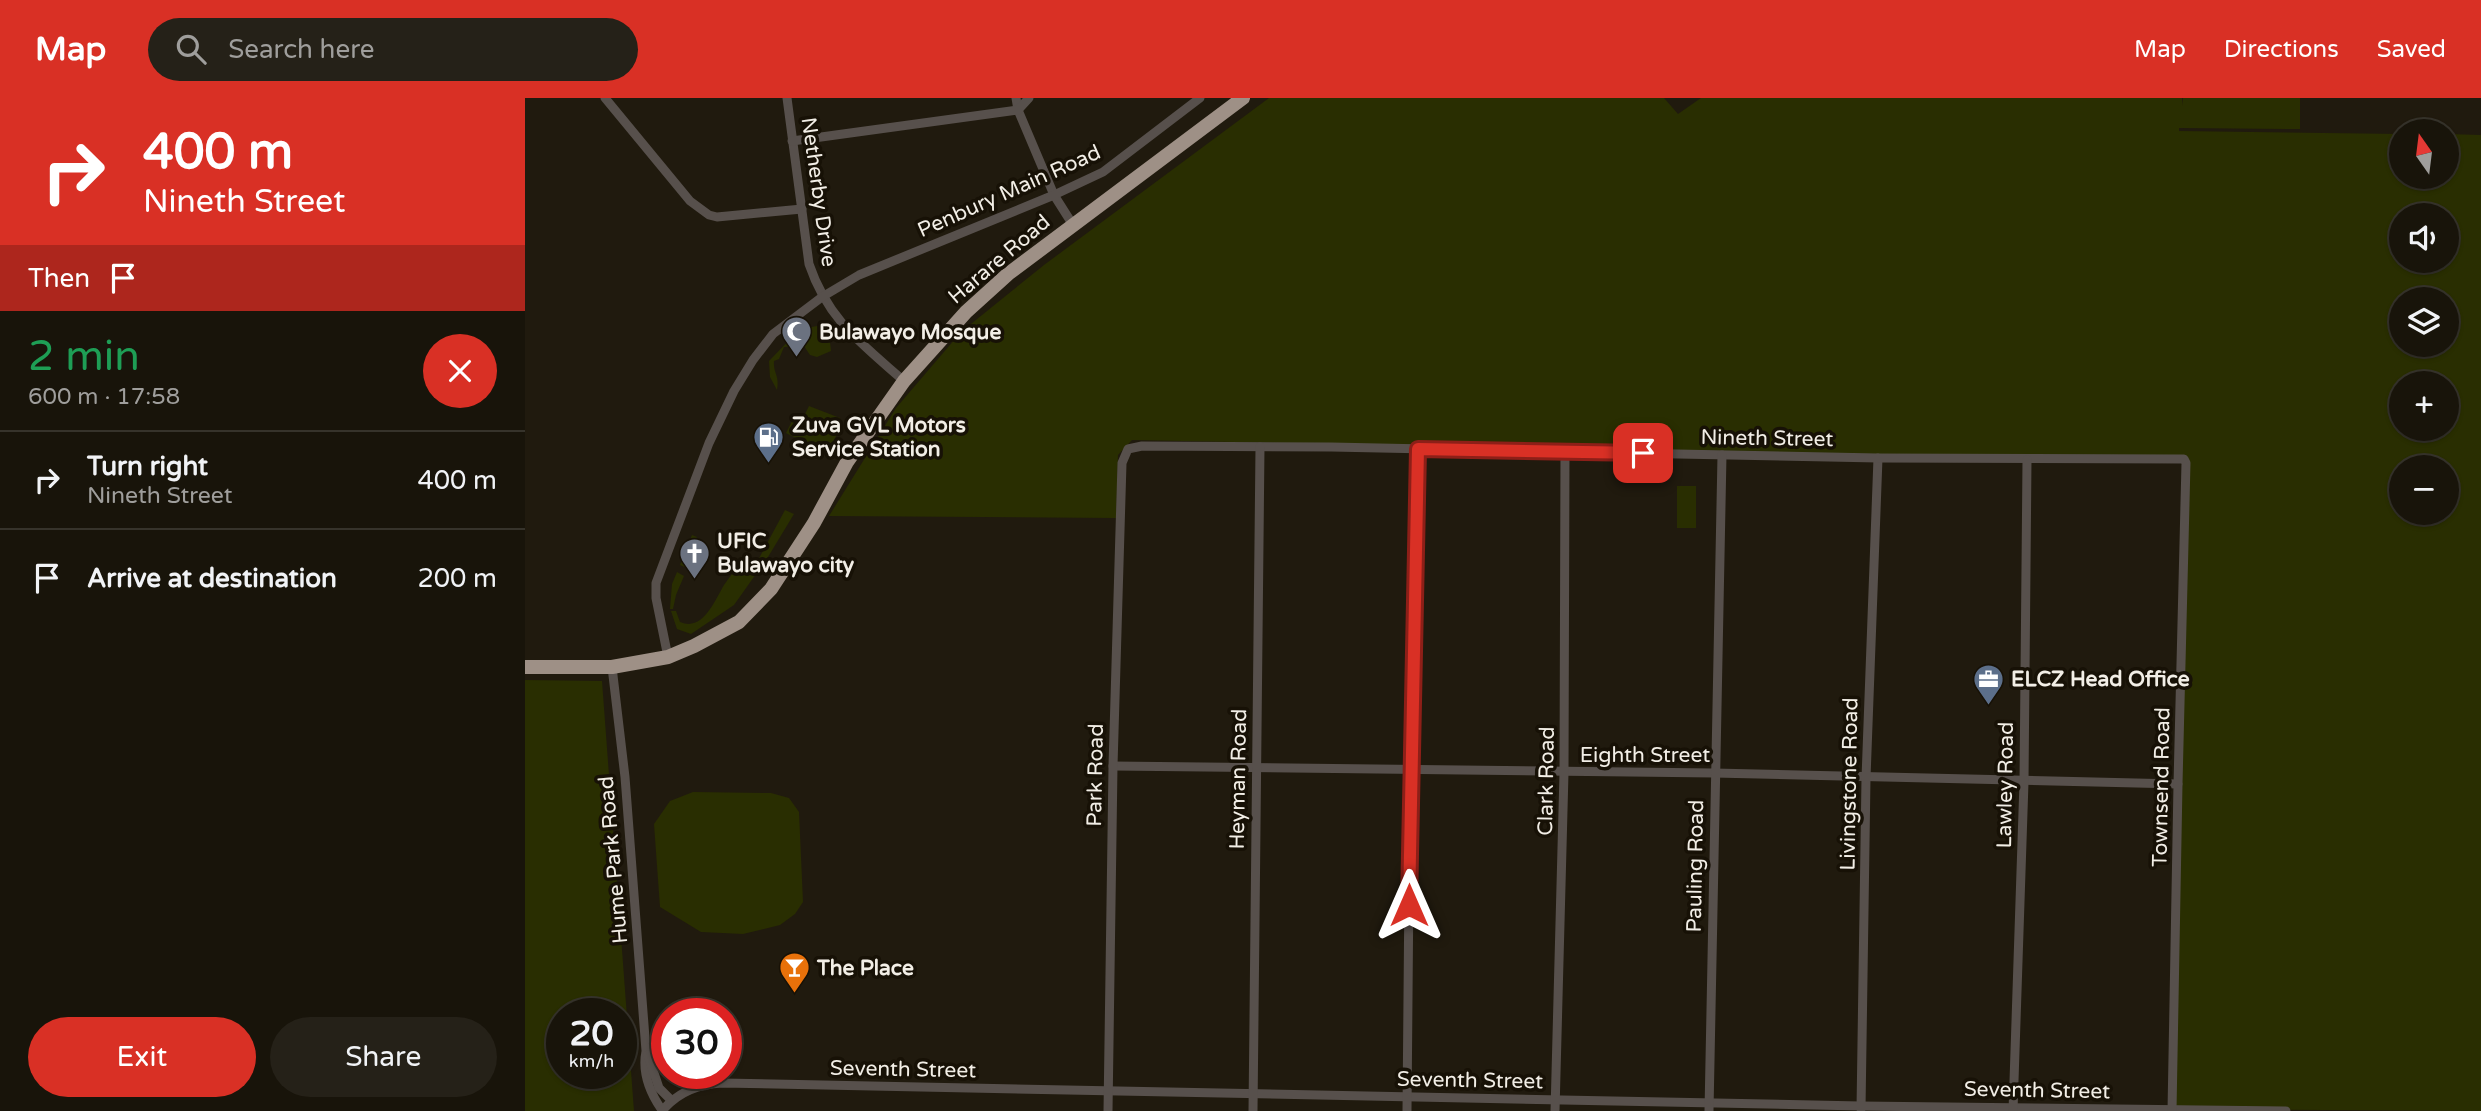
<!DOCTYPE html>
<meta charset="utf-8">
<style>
body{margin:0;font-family:"Varela Round",sans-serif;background:#252118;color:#f1f3f6;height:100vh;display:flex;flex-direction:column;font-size:26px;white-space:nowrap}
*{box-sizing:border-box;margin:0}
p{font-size:23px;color:#9f9e9c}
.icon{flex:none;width:38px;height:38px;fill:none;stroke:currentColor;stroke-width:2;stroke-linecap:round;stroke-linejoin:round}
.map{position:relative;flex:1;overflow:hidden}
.drawer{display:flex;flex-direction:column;background:#18140a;width:525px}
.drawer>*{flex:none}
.top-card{background:#d93025;color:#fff;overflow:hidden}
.needle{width:46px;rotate:346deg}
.tools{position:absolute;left:1864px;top:21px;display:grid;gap:14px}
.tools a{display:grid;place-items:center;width:70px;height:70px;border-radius:50%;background:#18140a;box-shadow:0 2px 5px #0004,0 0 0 2px #36332b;font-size:35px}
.speed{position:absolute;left:21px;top:900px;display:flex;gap:14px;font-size:35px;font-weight:700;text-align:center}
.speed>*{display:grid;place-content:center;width:91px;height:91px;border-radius:50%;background:#18140a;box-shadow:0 2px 5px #0004,0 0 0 2px #36332b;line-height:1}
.speed small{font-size:18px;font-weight:400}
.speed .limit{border:10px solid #d22;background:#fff;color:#111}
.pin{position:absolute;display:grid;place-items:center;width:60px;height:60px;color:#fff;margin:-30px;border-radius:14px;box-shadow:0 4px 10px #0006}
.me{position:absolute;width:77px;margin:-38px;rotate:0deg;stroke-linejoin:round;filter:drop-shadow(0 0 5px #0008)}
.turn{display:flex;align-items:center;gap:24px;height:147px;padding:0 28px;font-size:32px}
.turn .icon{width:91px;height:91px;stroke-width:2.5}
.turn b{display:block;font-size:49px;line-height:60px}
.then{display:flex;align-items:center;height:66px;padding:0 28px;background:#0003;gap:14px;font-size:26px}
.round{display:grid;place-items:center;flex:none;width:74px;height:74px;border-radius:37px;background:#252118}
.summary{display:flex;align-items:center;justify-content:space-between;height:119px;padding:0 28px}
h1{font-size:42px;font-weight:600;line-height:52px;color:#1e9e55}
.primary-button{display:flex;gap:14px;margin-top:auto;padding:14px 28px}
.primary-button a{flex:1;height:80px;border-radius:42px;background:#d93025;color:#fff;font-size:28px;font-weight:600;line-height:80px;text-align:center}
.primary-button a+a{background:#252118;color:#f1f3f6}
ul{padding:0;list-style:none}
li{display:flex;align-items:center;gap:21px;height:98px;padding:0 28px;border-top:2px solid #36332b}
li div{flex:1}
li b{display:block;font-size:26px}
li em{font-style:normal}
header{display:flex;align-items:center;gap:42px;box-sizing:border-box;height:98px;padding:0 35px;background:#d93025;color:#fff}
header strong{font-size:33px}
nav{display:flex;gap:38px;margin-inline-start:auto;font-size:24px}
.search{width:490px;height:63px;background:#252118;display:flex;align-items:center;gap:18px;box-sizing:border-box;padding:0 24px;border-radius:38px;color:#9f9e9c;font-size:26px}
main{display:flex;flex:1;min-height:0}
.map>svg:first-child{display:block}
.green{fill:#292e01;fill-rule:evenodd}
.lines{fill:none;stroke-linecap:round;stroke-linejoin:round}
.minor{stroke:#57504c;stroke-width:9}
.trunk{stroke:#9e9086;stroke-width:14}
.route-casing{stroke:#8d1f18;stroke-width:18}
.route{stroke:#d93025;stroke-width:12}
.labels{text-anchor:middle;stroke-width:7;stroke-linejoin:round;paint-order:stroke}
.street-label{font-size:21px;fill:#f2eee6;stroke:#171106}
.poi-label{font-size:21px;font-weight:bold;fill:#f2eee6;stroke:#171106;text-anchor:start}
</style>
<header>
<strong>Map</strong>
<div class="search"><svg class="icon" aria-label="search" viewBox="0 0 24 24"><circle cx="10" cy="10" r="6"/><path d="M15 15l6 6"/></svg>Search here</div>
<nav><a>Map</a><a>Directions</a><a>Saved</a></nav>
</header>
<main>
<section class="drawer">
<div class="top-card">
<div class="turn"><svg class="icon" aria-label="right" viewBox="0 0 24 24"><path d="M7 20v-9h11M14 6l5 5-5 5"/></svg><div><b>400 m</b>Nineth Street</div></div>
<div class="then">Then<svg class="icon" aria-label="arrive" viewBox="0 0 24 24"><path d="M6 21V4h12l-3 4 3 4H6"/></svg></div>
</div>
<div class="summary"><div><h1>2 min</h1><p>600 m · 17:58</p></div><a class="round" style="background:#d93025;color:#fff"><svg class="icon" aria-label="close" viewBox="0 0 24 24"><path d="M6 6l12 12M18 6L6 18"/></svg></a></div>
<ul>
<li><svg class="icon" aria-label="right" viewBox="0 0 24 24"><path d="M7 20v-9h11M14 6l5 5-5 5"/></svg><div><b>Turn right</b><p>Nineth Street</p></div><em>400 m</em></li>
<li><svg class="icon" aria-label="arrive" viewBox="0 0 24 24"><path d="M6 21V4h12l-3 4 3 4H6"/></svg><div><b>Arrive at destination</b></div><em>200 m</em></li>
</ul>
<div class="primary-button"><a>Exit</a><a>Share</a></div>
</section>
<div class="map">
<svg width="1956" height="1013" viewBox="0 0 1956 1013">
<rect width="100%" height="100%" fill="#201a0e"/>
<!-- green -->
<g class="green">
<path d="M744 0H1139L1153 16 1176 0H1657V8L1658 0H1775V31L1654 30V33L1876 36V79H1922V36L1956 37V1013L1647 1011 1663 359 1338 357 607 342 593 357 591 420 304 418 371 310 436 234 519 167ZM1876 117H1922V163H1876ZM1876 201H1922V247H1876ZM1876 285H1922V331H1876ZM1876 369H1922V415H1876Z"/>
<path d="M292 228 304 235 306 253 292 259 285 257 279 248C272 246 267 249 259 249L254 261 249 263C248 275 255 278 252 292L245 279 244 263 275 231Z"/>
<path d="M284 308 315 320 317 328 303 352H295L261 335 269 319 277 322Z"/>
<rect x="1152" y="388" width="19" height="42"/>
<path d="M260 412 269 416 243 459 209 507 166 536 152 531 146 513H151L155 524C178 534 190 502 199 487 205 478 213 469 219 459L231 466Z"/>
<path d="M167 437 172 439 169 445 175 448 164 471 155 467Z"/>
<path d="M152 474 159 478 151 497 148 511H145L147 486Z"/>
<path d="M0 582 77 583 109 1013H0ZM96 915V975H37V915Z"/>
<path d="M168 694 246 695 264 700 274 714 278 804 270 816 255 827 218 836 176 834 135 809 129 726 145 703Z"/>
</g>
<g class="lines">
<!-- minor -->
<g class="minor">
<path d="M80 0 165 103 184 117 192 119 277 111"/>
<path d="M262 0 284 166C303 222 336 245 379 283"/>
<path d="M491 0 493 12 529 97 548 127"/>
<path d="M267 43 493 12 504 0"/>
<path d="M143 559 131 500V485L184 345 209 293 228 262 248 236 297 199 334 177 529 97 578 74 675 0"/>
<path d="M87 569 100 679 121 953C117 974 125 995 137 1012"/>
<path d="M588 668 1189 675 1653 686"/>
<path d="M123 957 134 990 146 1002"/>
<path d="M1336 1011 1341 680 1353 360"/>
<path d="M137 1013C152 995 173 986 197 985L1336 1008 1761 1013"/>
<path d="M583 1013 588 668 597 365 603 351 617 348 806 349 1353 360 1659 361 1661 365 1653 686 1647 1013"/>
<path d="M728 1013 735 349"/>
<path d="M882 1013 885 671 893 351"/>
<path d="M1030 1013 1039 675 1040 353"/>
<path d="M1184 1013 1197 357"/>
<path d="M1488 1013 1499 684 1502 362"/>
</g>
<!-- trunk -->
<path class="trunk" d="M0 569H87L143 559 169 548 214 524 246 491 289 425 322 364 379 283 441 214 483 176 718 0"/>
</g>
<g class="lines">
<defs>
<path id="route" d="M884 807 893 351 1118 355"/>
</defs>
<!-- route casing -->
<use href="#route" class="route-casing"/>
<!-- route -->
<use href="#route" class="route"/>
</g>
<!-- icons -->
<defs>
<symbol id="mosque-pin" viewBox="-11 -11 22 30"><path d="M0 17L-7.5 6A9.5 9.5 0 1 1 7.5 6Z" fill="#6b7280" stroke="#171106"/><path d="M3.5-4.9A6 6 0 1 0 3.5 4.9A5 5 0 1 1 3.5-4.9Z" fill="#fff"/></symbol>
<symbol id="fuel-pin" viewBox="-11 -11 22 30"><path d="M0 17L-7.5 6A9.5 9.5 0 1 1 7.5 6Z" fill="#5c6f8a" stroke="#171106"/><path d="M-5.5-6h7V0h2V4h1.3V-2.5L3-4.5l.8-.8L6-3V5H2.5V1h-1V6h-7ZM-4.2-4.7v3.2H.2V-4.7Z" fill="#fff"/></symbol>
<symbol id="church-pin" viewBox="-11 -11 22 30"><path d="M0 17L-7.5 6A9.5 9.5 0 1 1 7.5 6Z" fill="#6b7280" stroke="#171106"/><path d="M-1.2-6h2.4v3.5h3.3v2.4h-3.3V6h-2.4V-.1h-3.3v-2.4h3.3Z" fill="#fff"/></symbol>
<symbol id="office-pin" viewBox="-11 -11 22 30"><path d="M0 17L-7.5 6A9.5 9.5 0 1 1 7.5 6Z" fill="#5c6f8a" stroke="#171106"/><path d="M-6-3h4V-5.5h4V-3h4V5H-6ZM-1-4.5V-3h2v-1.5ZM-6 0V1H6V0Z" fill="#fff"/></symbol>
<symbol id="bar-pin" viewBox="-11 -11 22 30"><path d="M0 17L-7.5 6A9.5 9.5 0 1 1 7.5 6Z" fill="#e8710a" stroke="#171106"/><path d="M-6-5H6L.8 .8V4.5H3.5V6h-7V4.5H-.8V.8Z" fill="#fff"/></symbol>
</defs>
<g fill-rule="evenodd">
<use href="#mosque-pin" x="254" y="216" width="35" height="47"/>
<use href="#fuel-pin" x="226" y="322" width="35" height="47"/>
<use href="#church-pin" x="152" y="438" width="35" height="47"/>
<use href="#office-pin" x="1446" y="564" width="35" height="47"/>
<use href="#bar-pin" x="252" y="852" width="35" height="47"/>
</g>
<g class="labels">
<!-- street labels -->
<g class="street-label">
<text transform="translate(484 93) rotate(-24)" y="7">Penbury Main Road</text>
<text transform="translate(294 94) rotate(82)" y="7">Netherby Drive</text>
<text transform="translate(474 161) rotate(-40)" y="7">Harare Road</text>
<text transform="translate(1242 340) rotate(1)" y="7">Nineth Street</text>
<text x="1120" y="664">Eighth Street</text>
<text transform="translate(570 677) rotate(-89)" y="7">Park Road</text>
<text transform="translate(713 681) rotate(-89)" y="7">Heyman Road</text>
<text transform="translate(1021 683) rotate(-89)" y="7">Clark Road</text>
<text transform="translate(1324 686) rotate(-89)" y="7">Livingstone Road</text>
<text transform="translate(1480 687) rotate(-89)" y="7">Lawley Road</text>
<text transform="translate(1636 689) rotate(-89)" y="7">Townsend Road</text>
<text transform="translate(88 762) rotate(-95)" y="7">Hume Park Road</text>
<text transform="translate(1170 768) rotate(-89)" y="7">Pauling Road</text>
<text transform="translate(378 971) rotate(1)" y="7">Seventh Street</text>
<text transform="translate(945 982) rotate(1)" y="7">Seventh Street</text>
<text transform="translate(1512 992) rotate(1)" y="7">Seventh Street</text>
</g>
<!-- poi labels -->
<g class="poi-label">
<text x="294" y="241">Bulawayo Mosque</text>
<text x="267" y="334">Zuva GVL Motors<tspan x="267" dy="24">Service Station</tspan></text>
<text x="192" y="450">UFIC<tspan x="192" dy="24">Bulawayo city</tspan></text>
<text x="1486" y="588">ELCZ Head Office</text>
<text x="292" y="877">The Place</text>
</g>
</g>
</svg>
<div class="tools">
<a><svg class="needle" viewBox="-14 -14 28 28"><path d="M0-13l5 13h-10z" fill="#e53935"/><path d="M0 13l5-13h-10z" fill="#9f9e9c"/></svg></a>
<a><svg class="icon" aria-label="sound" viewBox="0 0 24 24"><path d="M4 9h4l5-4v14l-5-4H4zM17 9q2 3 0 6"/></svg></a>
<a><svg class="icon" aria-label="layers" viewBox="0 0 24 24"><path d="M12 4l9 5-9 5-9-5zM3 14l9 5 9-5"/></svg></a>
<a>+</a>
<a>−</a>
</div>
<div class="speed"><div>20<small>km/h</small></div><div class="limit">30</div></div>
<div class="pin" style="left:1118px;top:355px;background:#d93025"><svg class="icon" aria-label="arrive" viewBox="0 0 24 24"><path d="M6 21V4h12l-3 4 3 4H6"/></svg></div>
<svg class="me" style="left:884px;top:807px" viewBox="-20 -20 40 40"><path d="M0-17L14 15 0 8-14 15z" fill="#d93025" stroke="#fff" stroke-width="4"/></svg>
</div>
</main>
